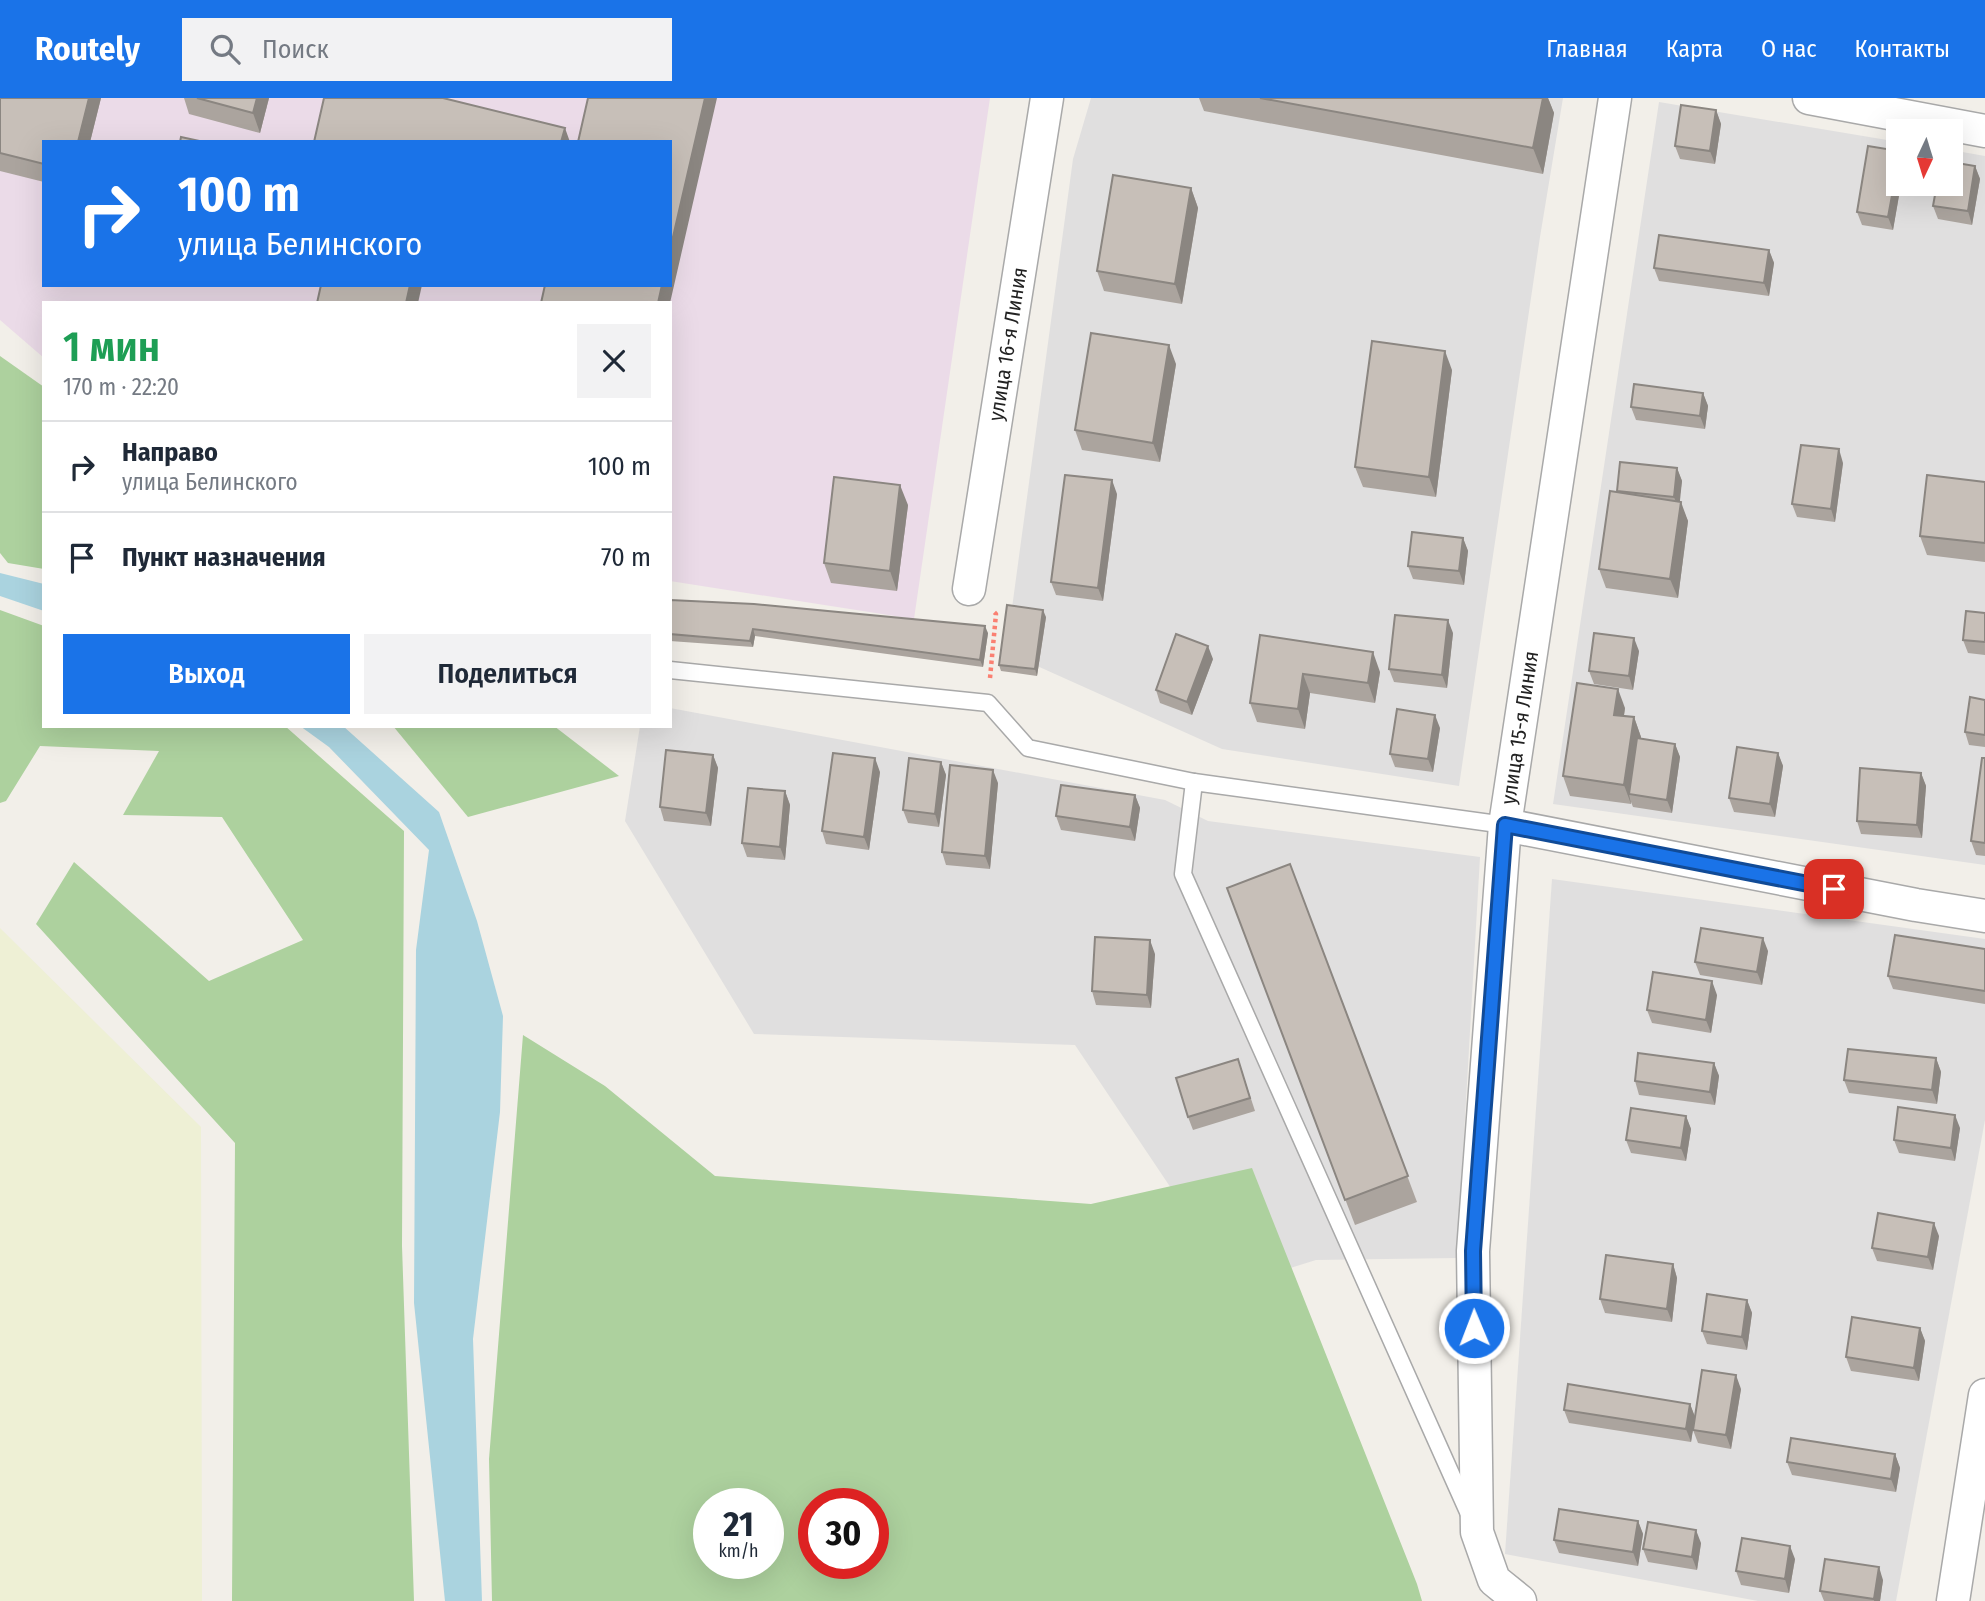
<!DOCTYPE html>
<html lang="ru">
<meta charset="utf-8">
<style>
body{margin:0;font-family:"Fira Sans Condensed",sans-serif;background:#f2f2f3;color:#1f2937;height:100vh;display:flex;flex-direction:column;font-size:26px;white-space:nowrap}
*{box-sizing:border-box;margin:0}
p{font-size:23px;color:#747a83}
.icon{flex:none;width:38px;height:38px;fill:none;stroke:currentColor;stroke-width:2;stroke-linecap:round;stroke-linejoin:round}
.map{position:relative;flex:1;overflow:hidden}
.side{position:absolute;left:42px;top:203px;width:630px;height:427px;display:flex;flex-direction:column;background:#fff;border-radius:0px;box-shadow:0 7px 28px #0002}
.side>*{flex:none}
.top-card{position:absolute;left:42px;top:42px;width:630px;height:147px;border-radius:0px;box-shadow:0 7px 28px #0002;background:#1a73e8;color:#fff;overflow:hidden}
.needle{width:46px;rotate:184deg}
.fabs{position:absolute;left:1886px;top:21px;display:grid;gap:14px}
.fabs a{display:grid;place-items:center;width:77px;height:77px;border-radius:0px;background:#fff;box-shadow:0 7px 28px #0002;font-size:35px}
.speed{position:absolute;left:693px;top:1390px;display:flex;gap:14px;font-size:35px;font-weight:700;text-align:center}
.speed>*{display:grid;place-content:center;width:91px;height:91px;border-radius:50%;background:#fff;box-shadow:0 7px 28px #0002;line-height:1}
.speed small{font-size:18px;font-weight:400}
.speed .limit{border:10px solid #d22;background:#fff;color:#111}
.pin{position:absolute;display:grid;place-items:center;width:60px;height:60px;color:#fff;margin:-30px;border-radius:14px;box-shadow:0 4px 10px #0006}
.me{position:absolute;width:77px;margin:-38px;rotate:359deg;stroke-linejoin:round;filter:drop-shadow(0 0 5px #0008)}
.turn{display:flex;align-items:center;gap:24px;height:147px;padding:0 21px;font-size:32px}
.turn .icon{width:91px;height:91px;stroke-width:2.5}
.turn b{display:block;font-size:49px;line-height:60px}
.round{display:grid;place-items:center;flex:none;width:74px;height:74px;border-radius:0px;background:#f2f2f3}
.summary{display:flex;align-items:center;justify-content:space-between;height:119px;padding:0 21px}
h1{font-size:42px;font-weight:600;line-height:52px;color:#1e9e55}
.button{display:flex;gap:14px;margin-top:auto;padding:14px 21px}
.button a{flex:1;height:80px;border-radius:0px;background:#1a73e8;color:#fff;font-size:28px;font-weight:600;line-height:80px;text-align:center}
.button a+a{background:#f2f2f3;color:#1f2937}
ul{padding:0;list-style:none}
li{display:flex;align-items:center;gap:21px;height:91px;padding:0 21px;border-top:2px solid #e0e1e3}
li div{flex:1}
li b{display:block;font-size:26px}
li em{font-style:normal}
header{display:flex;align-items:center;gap:42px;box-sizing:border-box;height:98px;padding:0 35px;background:#1a73e8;color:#fff}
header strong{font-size:33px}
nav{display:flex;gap:38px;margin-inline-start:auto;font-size:24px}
.search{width:490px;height:63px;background:#f2f2f3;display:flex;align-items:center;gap:18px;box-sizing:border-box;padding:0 24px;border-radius:0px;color:#747a83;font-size:26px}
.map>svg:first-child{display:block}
.residential{fill:#e0dfdf}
.industrial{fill:#ebdbe8;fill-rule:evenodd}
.farmland{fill:#eef0d5}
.forest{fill:#add19e;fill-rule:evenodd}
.water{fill:#aad3df}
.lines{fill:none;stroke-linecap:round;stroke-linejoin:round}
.lane-casing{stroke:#a9a9a9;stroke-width:19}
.street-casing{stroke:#a9a9a9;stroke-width:35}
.path{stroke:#fa8072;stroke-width:4.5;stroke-dasharray:3.5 3.5;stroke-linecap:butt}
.lane{stroke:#fff;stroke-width:16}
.street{stroke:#fff;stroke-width:32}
.wall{fill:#aba49e}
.shaded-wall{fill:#8b8681}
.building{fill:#c7bfb8;stroke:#8b8681;stroke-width:2}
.route-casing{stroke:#114b97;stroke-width:18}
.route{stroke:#1a73e8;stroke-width:12}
.labels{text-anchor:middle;stroke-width:6;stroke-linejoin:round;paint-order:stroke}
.street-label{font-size:21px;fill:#222;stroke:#fff}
</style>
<header>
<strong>Routely</strong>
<div class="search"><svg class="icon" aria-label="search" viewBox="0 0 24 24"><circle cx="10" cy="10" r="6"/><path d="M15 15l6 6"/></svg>Поиск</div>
<nav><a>Главная</a><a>Карта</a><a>О нас</a><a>Контакты</a></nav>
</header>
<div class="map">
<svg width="1985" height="1503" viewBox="0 0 1985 1503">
<rect width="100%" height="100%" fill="#f2efe9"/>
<!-- residential -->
<g class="residential">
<path d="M1091 0H1563L1540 139 1459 688 1222 651 1006 554 1073 61Z"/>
<path d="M1659 4 1899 44V86H1951V52L1985 58V767L1553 706Z"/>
<path d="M670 610 1165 702 1208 723 1480 759 1457 1160 1316 1162 1236 1187 1075 947 754 936 625 723 640 628H670Z"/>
<path d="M1552 781 1985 841V1022L1896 1503H1758L1505 1456Z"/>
</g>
<!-- industrial -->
<path class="industrial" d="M0 0H990L914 521 670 483V205H44V260L0 222ZM44 44H670V187H44Z"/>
<!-- farmland -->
<path class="farmland" d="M0 830 201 1029 202 1503H0Z"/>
<!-- forest -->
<g class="forest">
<path d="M0 258 44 289V471L8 465 0 455Z"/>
<path d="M0 512 44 528V628H285L404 733 402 1148 414 1503H232L235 1045 36 826 74 764 209 883 303 842 222 719 123 717 159 653 40 648 6 703 0 705Z"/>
<path d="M393 628H554L619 678 468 719Z"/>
<path d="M523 937 605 988 715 1078 1091 1106 1252 1070 1417 1486 1422 1503H492L489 1361ZM709 1405H768V1465H709ZM814 1405H873V1465H814Z"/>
</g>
<!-- water -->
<g class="water">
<path d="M0 475 44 486V513L0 498Z"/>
<path d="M300 628H343L439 714 477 823 503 918 500 1014 473 1241 482 1503H445L414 1205 416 852 429 752 329 649Z"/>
</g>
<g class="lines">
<defs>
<g id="lane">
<path d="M670 572 988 605 1028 650 1194 684"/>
<path d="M1469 1416 1183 776 1194 684 1505 727"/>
</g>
<g id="street">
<path d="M1809 0 1985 33"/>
<path id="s1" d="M969 491 1047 0"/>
<path d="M1505 727 1916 807 1985 818"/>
<path id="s2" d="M1520 1503 1494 1482 1477 1434 1473 1153 1505 727 1615 0"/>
<path d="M1953 1503 1985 1297"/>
</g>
</defs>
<!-- lane casing -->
<use href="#lane" class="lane-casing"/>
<!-- street casing -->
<use href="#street" class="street-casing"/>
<!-- path -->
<path class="path" d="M990 580 996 516 993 513"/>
<!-- lane -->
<use href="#lane" class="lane"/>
<!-- street -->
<use href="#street" class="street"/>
</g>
<!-- wall -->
<g class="wall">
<path d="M0 0H101L90 44H44V84L0 73Z"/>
<path d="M184 0H269L260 35 189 16Z"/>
<path d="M1199 0H1548L1554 15 1543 76 1204 13Z"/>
<path d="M1716 12 1721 26 1715 66 1680 61 1675 48Z"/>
<path d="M1975 68 1980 81 1972 127 1938 121 1933 108Z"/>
<path d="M1899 86H1901L1893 132 1862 127 1857 114Z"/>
<path d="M1191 90 1198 110 1182 206 1104 193 1097 173Z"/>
<path d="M1769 152 1774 165 1769 198 1659 183 1654 170Z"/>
<path d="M1176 266 1160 364 1082 352 1075 332Z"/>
<path d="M1452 272 1436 399 1363 389 1355 369Z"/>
<path d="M1703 295 1708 308 1705 331 1636 322 1631 309Z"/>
<path d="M1843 365 1835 424 1797 419 1792 406Z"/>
<path d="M1677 370 1682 383 1679 403 1688 423 1678 500 1606 490 1599 471 1617 393Z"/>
<path d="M1985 384V464L1927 457 1920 438Z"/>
<path d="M1117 396 1103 503 1056 497 1051 484Z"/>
<path d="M908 407 897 493 831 485 824 465Z"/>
<path d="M1463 440 1468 453 1464 487 1413 481 1408 468Z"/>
<path d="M670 502 988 535 983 569 755 538 753 549 670 543Z"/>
<path d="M1985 515V557L1968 555 1963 542Z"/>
<path d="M1046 519 1037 578 1001 573 999 567Z"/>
<path d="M1453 535 1447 590 1394 584 1389 571Z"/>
<path d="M1260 537 1380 574 1375 605 1310 595 1305 631 1257 624 1250 605Z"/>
<path d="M1639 553 1633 592 1594 586 1589 573Z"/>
<path d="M1213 561 1192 617 1160 605 1156 592Z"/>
<path d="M1985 602V649L1969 647 1965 634Z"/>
<path d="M1625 610 1624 618 1634 619 1641 639V641L1675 646 1680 659 1672 715 1633 709 1631 704V706L1570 698 1563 678Z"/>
<path d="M1440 630 1433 674 1395 669 1390 656Z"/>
<path d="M1778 655 1783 668 1775 719 1734 714 1729 700Z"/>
<path d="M713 657 718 670 711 728 664 723 660 709Z"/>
<path d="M1985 660V758L1976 757 1971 743Z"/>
<path d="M941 664 946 677 939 729 908 725 903 712Z"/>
<path d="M880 674 869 752 826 746 822 733Z"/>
<path d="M1921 675 1926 688 1922 740 1861 736 1857 723Z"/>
<path d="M998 685 990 771 946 767 942 754Z"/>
<path d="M785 693 790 707 785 762 747 759 742 745Z"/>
<path d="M1135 697 1140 710 1135 743 1061 732 1056 718Z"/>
<path d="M1290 766 1417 1104 1355 1127 1227 790Z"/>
<path d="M1985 851V906L1893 891 1888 878Z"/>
<path d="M1768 853 1762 887 1700 877 1695 864Z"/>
<path d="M1155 856 1151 910 1096 907 1092 893Z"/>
<path d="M1717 897 1711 935 1652 925 1647 912Z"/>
<path d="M1936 960 1941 974 1937 1006 1849 995 1844 982Z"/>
<path d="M1238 961 1255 1013 1193 1032 1188 1019Z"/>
<path d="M1714 965 1719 978 1715 1007 1639 997 1635 983Z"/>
<path d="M1686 1018 1691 1031 1686 1063 1631 1055 1626 1042Z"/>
<path d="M1960 1030 1955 1063 1899 1055 1894 1042Z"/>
<path d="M1939 1138 1933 1172 1877 1163 1872 1150Z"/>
<path d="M1673 1166 1677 1180 1672 1224 1605 1215 1600 1201Z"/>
<path d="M1747 1202 1752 1215 1747 1252 1707 1246 1702 1233Z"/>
<path d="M1920 1230 1925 1243 1919 1283 1851 1273 1846 1259Z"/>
<path d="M1741 1291 1731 1351 1698 1345 1693 1332Z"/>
<path d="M1690 1306 1695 1319 1691 1344 1569 1325 1564 1312Z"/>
<path d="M1895 1356 1900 1370 1896 1394 1792 1377 1787 1364Z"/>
<path d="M1638 1423 1643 1436 1638 1468 1559 1455 1554 1442Z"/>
<path d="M1701 1445 1697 1472 1648 1464 1643 1451Z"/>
<path d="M1795 1461 1789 1495 1741 1487 1736 1473Z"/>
<path d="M1883 1482 1880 1503H1824L1820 1493Z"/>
</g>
<!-- shaded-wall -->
<g class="shaded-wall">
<path d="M89 0H101L90 44H78Z"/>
<path d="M257 0H269L260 35 253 15Z"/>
<path d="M705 0H717L670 205H658L662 187H670V152Z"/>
<path d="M1543 0H1548L1554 15 1543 76 1533 50Z"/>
<path d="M1716 12 1721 26 1715 66 1710 53Z"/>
<path d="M565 30 570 44H561Z"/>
<path d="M1899 60V86H1901L1893 132 1888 119Z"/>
<path d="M1975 68 1980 81 1972 127 1968 113Z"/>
<path d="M1191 90 1198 110 1182 206 1175 186Z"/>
<path d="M1769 152 1774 165 1769 198 1764 185Z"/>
<path d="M410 187H422L418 205H406Z"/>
<path d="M1169 247 1176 266 1160 364 1153 345Z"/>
<path d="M1445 253 1452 272 1436 399 1429 379Z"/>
<path d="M1703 295 1708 308 1705 331 1700 318Z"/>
<path d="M1839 351 1843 365 1835 424 1831 411Z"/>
<path d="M1677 370 1682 383 1679 412 1674 399Z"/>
<path d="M1112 382 1117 396 1103 503 1098 490Z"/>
<path d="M900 387 908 407 897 493 890 473Z"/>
<path d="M1681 404 1688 423 1678 500 1670 481Z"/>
<path d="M1463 440 1468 453 1464 487 1459 473Z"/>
<path d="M1043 512 1046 519 1037 578 1035 571Z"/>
<path d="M1448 522 1453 535 1447 590 1442 577Z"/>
<path d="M985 528 988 535 983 569 980 562Z"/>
<path d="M753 531 755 538 753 549 750 543Z"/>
<path d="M1634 540 1639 553 1633 592 1629 578Z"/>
<path d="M1208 548 1213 561 1192 617 1187 604Z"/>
<path d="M1373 554 1380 574 1375 605 1368 585Z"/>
<path d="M1303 576 1310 595 1305 631 1298 611Z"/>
<path d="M1618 591 1625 610 1621 636 1614 617Z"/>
<path d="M1435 617 1440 630 1433 674 1428 661Z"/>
<path d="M1634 619 1641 639 1633 697 1629 696 1631 706 1624 687Z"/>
<path d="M1675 646 1680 659 1672 715 1667 702Z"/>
<path d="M1778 655 1783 668 1775 719 1770 706Z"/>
<path d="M713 657 718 670 711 728 706 715Z"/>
<path d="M875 660 880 674 869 752 864 739Z"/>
<path d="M941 664 946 677 939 729 935 716Z"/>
<path d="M993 672 998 685 990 771 985 758Z"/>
<path d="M1921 675 1926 688 1922 740 1917 727Z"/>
<path d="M785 693 790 707 785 762 780 749Z"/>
<path d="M1135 697 1140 710 1135 743 1130 729Z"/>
<path d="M1763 840 1768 853 1762 887 1757 874Z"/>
<path d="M1150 842 1155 856 1151 910 1147 897Z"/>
<path d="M1712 883 1717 897 1711 935 1706 922Z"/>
<path d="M1936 960 1941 974 1937 1006 1932 992Z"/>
<path d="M1714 965 1719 978 1715 1007 1710 994Z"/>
<path d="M1955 1017 1960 1030 1955 1063 1951 1050Z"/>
<path d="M1686 1018 1691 1031 1686 1063 1681 1050Z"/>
<path d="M1934 1125 1939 1138 1933 1172 1928 1159Z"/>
<path d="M1673 1166 1677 1180 1672 1224 1667 1211Z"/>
<path d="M1747 1202 1752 1215 1747 1252 1742 1239Z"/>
<path d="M1920 1230 1925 1243 1919 1283 1914 1270Z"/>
<path d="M1736 1277 1741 1291 1731 1351 1726 1337Z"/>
<path d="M1690 1306 1695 1319 1691 1344 1686 1331Z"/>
<path d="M1895 1356 1900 1370 1896 1394 1891 1381Z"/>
<path d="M1638 1423 1643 1436 1638 1468 1633 1454Z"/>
<path d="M1696 1432 1701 1445 1697 1472 1692 1459Z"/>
<path d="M1790 1448 1795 1461 1789 1495 1785 1481Z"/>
<path d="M1879 1469 1883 1482 1880 1503H1874Z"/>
</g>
<!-- building -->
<g class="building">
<path d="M0 0H89L78 44H44V66L0 55Z"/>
<path d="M197 0H257L253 15Z"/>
<path d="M324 0H443L565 30 561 44H314Z"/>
<path d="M588 0H705L670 152V44H578Z"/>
<path d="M1260 0H1543L1533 50Z"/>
<path d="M1681 7 1716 12 1710 53 1675 48Z"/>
<path d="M181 39 204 44H180Z"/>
<path d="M1868 48 1899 53V60L1888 119 1857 114Z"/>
<path d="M1951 64 1975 68 1968 113 1933 108 1937 86H1951Z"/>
<path d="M1113 77 1191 90 1175 186 1097 173Z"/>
<path d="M1659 137 1769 152 1764 185 1654 170Z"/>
<path d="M321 187H410L406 205H317Z"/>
<path d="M545 187H662L658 205H541Z"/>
<path d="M1091 235 1169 247 1153 345 1075 332Z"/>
<path d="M1372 243 1445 253 1429 379 1355 369Z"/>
<path d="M1634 286 1703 295 1700 318 1631 309Z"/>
<path d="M1801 347 1839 351 1831 411 1792 406Z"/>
<path d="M1620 364 1677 370 1674 399 1617 393Z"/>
<path d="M1065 377 1112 382 1098 490 1051 484Z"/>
<path d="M1927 377 1985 384V445L1920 438Z"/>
<path d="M834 379 900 387 890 473 824 465Z"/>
<path d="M1610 393 1681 404 1670 481 1599 471Z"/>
<path d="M1412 434 1463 440 1459 473 1408 468Z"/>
<path d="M670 502 754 506 985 528 980 562 753 531 750 543 670 536Z"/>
<path d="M1007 507 1043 512 1035 571 999 567Z"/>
<path d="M1966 513 1985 515V544L1963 542Z"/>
<path d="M1395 517 1448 522 1442 577 1389 571Z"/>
<path d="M1594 535 1634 540 1629 578 1589 573Z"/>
<path d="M1176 536 1208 548 1187 604 1156 592Z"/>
<path d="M1260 537 1373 554 1368 585 1303 576 1298 611 1250 605Z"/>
<path d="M1577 585 1618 591 1614 617 1634 619 1624 687 1563 678Z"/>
<path d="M1970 599 1985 602V637L1965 634Z"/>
<path d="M1397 611 1435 617 1428 661 1390 656Z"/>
<path d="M1637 640 1675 646 1667 702 1629 696Z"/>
<path d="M1737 649 1778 655 1770 706 1729 700Z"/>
<path d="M666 652 713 657 706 715 660 709Z"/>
<path d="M833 655 875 660 864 739 822 733Z"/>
<path d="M909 660 941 664 935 716 903 712Z"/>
<path d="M1982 660H1985V745L1971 743Z"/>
<path d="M950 667 993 672 985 758 942 754Z"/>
<path d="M1860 670 1921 675 1917 727 1857 723Z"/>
<path d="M1061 687 1135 697 1130 729 1056 718Z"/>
<path d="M748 690 785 693 780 749 742 745Z"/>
<path d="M1290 766 1408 1078 1345 1102 1227 790Z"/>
<path d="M1701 830 1763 840 1757 874 1695 864Z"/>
<path d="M1895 837 1985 851V893L1888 878Z"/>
<path d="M1095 839 1150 842 1147 897 1092 893Z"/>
<path d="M1653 874 1712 883 1706 922 1647 912Z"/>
<path d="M1848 951 1936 960 1932 992 1844 982Z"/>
<path d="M1638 955 1714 965 1710 994 1635 983Z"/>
<path d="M1238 961 1250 1000 1188 1019 1176 980Z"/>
<path d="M1898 1009 1955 1017 1951 1050 1894 1042Z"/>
<path d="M1631 1010 1686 1018 1681 1050 1626 1042Z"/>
<path d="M1878 1115 1934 1125 1928 1159 1872 1150Z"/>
<path d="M1606 1157 1673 1166 1667 1211 1600 1201Z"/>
<path d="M1707 1196 1747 1202 1742 1239 1702 1233Z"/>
<path d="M1852 1219 1920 1230 1914 1270 1846 1259Z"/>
<path d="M1702 1272 1736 1277 1726 1337 1693 1332Z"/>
<path d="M1568 1286 1690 1306 1686 1331 1564 1312Z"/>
<path d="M1791 1340 1895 1356 1891 1381 1787 1364Z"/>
<path d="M1559 1411 1638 1423 1633 1454 1554 1442Z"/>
<path d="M1648 1424 1696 1432 1692 1459 1643 1451Z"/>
<path d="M1742 1440 1790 1448 1785 1481 1736 1473Z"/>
<path d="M1825 1461 1879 1469 1874 1501 1820 1493Z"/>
</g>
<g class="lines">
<defs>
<path id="route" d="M1474 1230 1473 1153 1505 727 1834 791"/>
</defs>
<!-- route casing -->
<use href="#route" class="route-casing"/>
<!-- route -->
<use href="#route" class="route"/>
</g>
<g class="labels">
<!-- street labels -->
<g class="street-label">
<text dy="7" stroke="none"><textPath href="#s1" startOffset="248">улица 16-я Линия</textPath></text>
<text dy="7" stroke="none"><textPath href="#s2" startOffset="891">улица 15-я Линия</textPath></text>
</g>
</g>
</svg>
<div class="fabs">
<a><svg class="needle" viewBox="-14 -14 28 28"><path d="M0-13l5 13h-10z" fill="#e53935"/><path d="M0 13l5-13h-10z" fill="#747a83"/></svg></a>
</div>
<div class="speed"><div>21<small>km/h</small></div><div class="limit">30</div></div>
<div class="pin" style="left:1834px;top:791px;background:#d93025"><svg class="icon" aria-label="arrive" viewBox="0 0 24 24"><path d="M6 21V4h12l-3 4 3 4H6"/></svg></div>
<svg class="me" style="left:1474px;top:1230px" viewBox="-20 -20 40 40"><circle r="17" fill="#1a73e8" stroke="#fff" stroke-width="3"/><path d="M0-11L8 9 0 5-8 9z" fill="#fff"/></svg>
<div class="top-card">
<div class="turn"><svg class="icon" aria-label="right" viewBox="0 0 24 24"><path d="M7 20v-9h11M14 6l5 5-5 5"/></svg><div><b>100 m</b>улица Белинского</div></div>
</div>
<section class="side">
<div class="summary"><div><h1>1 мин</h1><p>170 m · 22:20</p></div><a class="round"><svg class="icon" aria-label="close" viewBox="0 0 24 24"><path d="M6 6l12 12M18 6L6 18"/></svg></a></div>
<ul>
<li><svg class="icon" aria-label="right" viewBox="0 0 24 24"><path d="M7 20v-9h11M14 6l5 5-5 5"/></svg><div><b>Направо</b><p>улица Белинского</p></div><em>100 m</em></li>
<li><svg class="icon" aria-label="arrive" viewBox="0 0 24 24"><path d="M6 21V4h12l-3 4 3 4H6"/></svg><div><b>Пункт назначения</b></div><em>70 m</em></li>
</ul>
<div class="button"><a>Выход</a><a>Поделиться</a></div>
</section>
</div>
